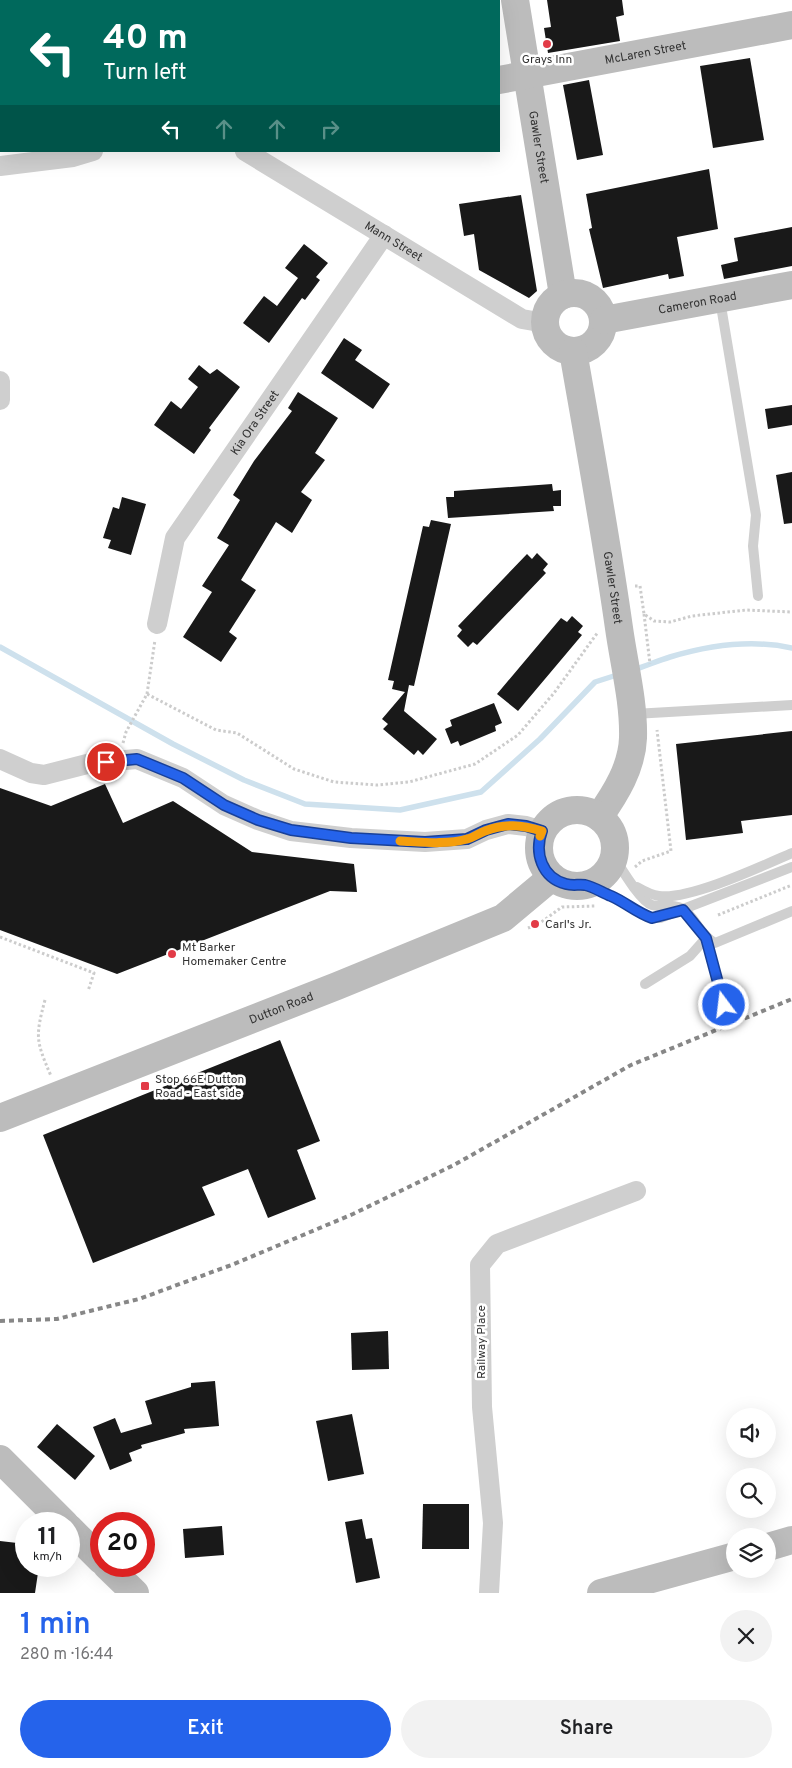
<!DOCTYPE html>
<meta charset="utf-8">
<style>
body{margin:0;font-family:Overpass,sans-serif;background:#f2f2f2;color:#202124;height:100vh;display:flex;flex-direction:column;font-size:19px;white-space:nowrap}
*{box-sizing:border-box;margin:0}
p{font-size:16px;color:#757577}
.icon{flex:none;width:28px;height:28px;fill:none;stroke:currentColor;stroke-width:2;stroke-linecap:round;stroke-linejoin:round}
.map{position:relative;height:1593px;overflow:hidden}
.sheet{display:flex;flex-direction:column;background:#fff;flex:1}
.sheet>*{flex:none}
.banner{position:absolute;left:0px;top:0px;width:500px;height:152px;box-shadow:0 5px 20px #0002;background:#00695c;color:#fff;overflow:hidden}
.controls{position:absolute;left:726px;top:1408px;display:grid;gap:10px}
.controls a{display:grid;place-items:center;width:50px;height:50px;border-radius:50%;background:#fff;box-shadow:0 5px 20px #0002;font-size:25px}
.speed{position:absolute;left:15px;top:1512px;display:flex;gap:10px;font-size:25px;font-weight:700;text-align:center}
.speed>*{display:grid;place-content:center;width:65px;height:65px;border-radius:50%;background:#fff;box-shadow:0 5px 20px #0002;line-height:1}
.speed small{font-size:12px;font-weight:400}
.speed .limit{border:8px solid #d22;background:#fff;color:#111}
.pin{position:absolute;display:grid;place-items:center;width:42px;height:42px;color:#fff;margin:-21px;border:2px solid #fff;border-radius:50%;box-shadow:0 1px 5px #0007}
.me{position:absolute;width:55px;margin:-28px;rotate:345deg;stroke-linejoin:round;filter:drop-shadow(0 0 4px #0008)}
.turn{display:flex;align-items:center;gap:18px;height:105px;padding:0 20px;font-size:22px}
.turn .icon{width:65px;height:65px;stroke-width:2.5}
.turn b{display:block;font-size:35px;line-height:42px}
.lanes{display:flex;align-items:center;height:48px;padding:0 20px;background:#0003;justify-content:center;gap:25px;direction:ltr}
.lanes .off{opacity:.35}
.round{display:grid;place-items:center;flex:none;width:52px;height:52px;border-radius:26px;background:#f2f2f2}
.overview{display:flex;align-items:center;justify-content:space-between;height:85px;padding:0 20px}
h1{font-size:30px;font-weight:600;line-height:38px;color:#2563eb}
.cta{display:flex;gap:10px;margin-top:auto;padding:10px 20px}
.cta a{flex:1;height:58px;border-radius:30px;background:#2563eb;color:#fff;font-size:20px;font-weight:600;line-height:58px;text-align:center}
.cta a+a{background:#f2f2f2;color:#202124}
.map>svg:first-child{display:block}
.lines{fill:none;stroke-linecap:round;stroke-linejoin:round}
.stream{stroke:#cee1ed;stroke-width:5.5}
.building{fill:#191919}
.path{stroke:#ccc;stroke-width:3;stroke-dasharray:2.5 2.5;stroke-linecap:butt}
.lane{stroke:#cfcfcf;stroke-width:10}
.street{stroke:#cfcfcf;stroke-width:20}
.secondary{stroke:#bcbcbc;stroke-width:28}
.rail{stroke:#878787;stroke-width:4;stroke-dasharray:5 4;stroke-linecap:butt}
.route-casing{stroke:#184099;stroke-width:12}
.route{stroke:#2563eb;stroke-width:9}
.slow{stroke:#f59e0b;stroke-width:9}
.poi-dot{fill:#e23b47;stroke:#fff;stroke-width:2}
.labels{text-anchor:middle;stroke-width:5;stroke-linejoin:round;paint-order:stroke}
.street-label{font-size:12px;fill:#323232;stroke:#fff}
.poi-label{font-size:12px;fill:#323232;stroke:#fff;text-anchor:start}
</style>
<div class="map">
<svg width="792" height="1593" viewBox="0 0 792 1593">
<rect width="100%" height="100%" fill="#fff"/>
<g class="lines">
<!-- stream -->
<g class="stream">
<path d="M0 647 173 744 244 780 305 804 400 810 481 792 540 739 595 682 620 674"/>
<path d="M633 670C646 666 657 661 670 657 710 645 751 639 792 648"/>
</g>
</g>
<!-- building -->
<g class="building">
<path d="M547 0H622L624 15 616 17 620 41 548 53 544 28 551 27Z"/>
<path d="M750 58 764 140 713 148 700 66Z"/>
<path d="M589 80 603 155 577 160 563 85Z"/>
<path d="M709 169 718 229 677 237 684 276 669 279 668 274 603 288 589 229 592 228 586 194Z"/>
<path d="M521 195 537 291 529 298 479 270 474 234 464 236 459 204Z"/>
<path d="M792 227V266L724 279 721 265 738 261 734 238Z"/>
<path d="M304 244 328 263 316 277 320 280 305 300 302 298 269 343 243 323 264 296 277 306 298 278 285 268Z"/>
<path d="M344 338 362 350 355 360 390 384 373 409 321 373Z"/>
<path d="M199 365 210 374 217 369 240 387 209 428 211 430 194 454 154 425 171 401 181 409 198 387 188 379Z"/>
<path d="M298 392 338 418 315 453 325 460 301 492 312 500 292 533 276 522 241 580 256 590 229 632 237 638 221 662 183 637 212 592 202 586 229 545 217 538 240 500 233 495 254 461 292 411 288 408Z"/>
<path d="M792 405V425L768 429 765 409Z"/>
<path d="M792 472V523L784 524 776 475Z"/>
<path d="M552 484 553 491 561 490V506H553L554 511 448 518 446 497H454V491Z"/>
<path d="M122 497 146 504 131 555 108 548 111 540 103 538 113 507 119 509Z"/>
<path d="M431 520 451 524 414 686 409 685 404 711 437 739 423 755 418 750 414 755 383 729 388 724 382 719 405 692 392 689 394 681 388 680 423 526 429 527Z"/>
<path d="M537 553 548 564 543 570 546 573 477 645 473 642 468 647 457 636 462 630 458 626 527 554 532 559Z"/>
<path d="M572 616 583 626 578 632 582 635 518 711 497 694 561 618 567 622Z"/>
<path d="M494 703 502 723 495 726 496 731 460 746 458 741 451 744 445 729 452 726 450 720Z"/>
<path d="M792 731V815L741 821 743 833 686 840 676 744Z"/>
<path d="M105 784 123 823 173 801 252 852 354 864 357 892 330 891 117 974 0 930V788L51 806Z"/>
<path d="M280 1040 320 1141 297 1150 316 1199 268 1218 248 1169 202 1187 215 1215 93 1263 43 1135Z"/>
<path d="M388 1331 389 1369 352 1370 351 1333Z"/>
<path d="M215 1381 219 1426 184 1429 185 1433 141 1445 142 1448 129 1453 132 1461 110 1470 93 1427 115 1418 121 1433 152 1424 145 1401 191 1387V1383Z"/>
<path d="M352 1414 364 1474 328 1481 316 1421Z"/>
<path d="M57 1424 95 1456 75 1480 37 1447Z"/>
<path d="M423 1504H469V1549H422Z"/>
<path d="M362 1519 366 1539 372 1538 380 1578 356 1583 345 1522Z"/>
<path d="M222 1526 224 1555 185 1558 183 1529Z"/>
<path d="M0 1541 26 1544V1566H39L35 1593H0Z"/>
</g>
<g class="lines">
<!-- path -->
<g class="path">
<path d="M635 586H640L644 614 654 621 670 622 692 616 746 610 792 612"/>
<path d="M644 614 650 664"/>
<path d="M147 694 155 640"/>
<path d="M123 743 126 732 147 694 216 730 237 733 294 769 334 782 377 785 409 782 475 764 518 735 554 693 598 632"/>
<path d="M635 867 642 861 671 851 657 730"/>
<path d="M718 915 792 885"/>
<path d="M528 928 540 923 562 907 595 906"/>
<path d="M0 937 94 973 88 991"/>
<path d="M45 1000C35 1037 36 1041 51 1076"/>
</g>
<!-- lane -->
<g class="lane">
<path d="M720 300 756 515 753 546 758 596"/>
<path d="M634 714 792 705"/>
<path d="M614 857C621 868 640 901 652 905 662 908 674 903 683 909 696 918 700 935 715 943L792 911"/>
<path d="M584 885 613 897 647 917 660 918 792 867"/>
<path d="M637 887C644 891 651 895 659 896 690 900 762 866 792 853"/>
<path d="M645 984 690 956 706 938 724 1005"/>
</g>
<!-- street -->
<g class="street">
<path d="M144 0V1"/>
<path id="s1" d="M245 151 522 319 545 323"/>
<path d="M0 166 73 157 93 151"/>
<path d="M0 381V400"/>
<path id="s2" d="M157 624 175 538 384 235"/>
<path d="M0 759 31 773 44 775 91 763 137 759 183 778 224 805 258 820 291 831 351 838 425 842 467 839 486 830 508 824 526 826 542 831"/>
<path d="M489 1593 493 1523 482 1407 480 1265 497 1244 636 1191"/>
</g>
<!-- secondary -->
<g class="secondary">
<path id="s3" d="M515 0 563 295"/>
<path id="s4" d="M499 80 792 25"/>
<circle cx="574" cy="322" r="29"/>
<path id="s5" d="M604 320 792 285"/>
<path id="s6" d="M573 351C589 443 606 536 619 628 624 664 634 702 633 738 632 767 616 793 599 817"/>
<circle cx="577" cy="848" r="38"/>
<path id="s7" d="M0 1118 337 986 503 918 552 877"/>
<path d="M0 1459 65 1524"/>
<path d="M69 1528 101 1560"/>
<path d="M768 1547 792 1540"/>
<path d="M107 1566 135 1593"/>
<path d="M601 1593 735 1556"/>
</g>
<!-- rail -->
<path class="rail" d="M0 1321 57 1319 139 1299 234 1264 353 1214 454 1165 631 1065 792 999"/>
</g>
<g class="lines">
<defs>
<path id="route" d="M106 762 137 759 183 778 224 805 258 820 291 830 351 838 425 842 467 839 486 830 508 824 526 826 542 831C534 853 542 878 566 884 573 886 579 884 585 885 594 887 603 893 611 896 625 902 637 913 652 918L683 910 706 938 724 1005"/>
</defs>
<!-- route casing -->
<use href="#route" class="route-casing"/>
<!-- route -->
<use href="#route" class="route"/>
<!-- slow -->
<path class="slow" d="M400 841C421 842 446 845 467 839 473 838 479 833 485 831 505 823 522 825 542 831L540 836"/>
</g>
<!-- markers -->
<g class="poi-dot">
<circle cx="547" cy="44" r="5"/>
<circle cx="535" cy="924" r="5"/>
<circle cx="172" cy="954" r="5"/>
<rect x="140" y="1081" width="10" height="10" rx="2.5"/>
</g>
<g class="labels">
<!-- street labels -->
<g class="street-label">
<text dy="4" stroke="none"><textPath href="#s4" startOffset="149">McLaren Street</textPath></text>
<text dy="4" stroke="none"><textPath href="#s3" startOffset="149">Gawler Street</textPath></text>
<text dy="4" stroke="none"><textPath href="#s1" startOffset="174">Mann Street</textPath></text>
<text dy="4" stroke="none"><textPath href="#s5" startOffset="95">Cameron Road</textPath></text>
<text dy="4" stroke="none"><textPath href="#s2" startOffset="228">Kia Ora Street</textPath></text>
<text dy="4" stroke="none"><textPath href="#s6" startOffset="240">Gawler Street</textPath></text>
<text dy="4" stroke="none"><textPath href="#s7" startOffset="302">Dutton Road</textPath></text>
<text transform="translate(481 1342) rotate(-90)" y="4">Railway Place</text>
</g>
<!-- poi labels -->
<g class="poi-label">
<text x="547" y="63" text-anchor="middle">Grays Inn</text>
<text x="545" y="928">Carl's Jr.</text>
<text x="182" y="951">Mt Barker<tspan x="182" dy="14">Homemaker Centre</tspan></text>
<text x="155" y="1083">Stop 66E Dutton<tspan x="155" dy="14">Road - East side</tspan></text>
</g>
</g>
</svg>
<div class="controls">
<a><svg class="icon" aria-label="sound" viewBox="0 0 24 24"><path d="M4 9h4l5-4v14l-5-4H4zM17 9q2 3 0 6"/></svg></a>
<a><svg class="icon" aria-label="search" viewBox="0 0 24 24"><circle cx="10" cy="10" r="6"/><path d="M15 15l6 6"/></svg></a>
<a><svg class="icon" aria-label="layers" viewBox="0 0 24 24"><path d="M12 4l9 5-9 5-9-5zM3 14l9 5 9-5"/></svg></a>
</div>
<div class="speed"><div>11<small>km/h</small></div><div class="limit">20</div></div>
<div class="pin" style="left:106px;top:762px;background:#d93025"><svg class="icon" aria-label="arrive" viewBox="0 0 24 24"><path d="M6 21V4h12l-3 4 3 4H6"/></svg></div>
<svg class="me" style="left:724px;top:1005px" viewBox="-20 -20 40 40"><circle r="17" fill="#2563eb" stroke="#fff" stroke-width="3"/><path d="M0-11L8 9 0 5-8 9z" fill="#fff"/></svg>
<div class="banner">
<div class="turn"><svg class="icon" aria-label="left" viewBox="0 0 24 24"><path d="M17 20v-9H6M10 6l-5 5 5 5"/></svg><div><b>40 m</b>Turn left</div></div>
<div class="lanes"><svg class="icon" aria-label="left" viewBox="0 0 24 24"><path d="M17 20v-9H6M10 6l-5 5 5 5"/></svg><svg class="icon off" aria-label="ahead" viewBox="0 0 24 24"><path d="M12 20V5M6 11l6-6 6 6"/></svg><svg class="icon off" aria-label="ahead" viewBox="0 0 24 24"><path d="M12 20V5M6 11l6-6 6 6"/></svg><svg class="icon off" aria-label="right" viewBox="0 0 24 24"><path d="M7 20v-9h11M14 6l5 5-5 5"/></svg></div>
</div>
</div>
<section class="sheet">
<div class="overview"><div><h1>1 min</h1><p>280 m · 16:44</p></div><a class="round"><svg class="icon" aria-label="close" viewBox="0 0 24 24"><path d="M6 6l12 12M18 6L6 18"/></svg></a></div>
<div class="cta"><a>Exit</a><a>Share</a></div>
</section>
